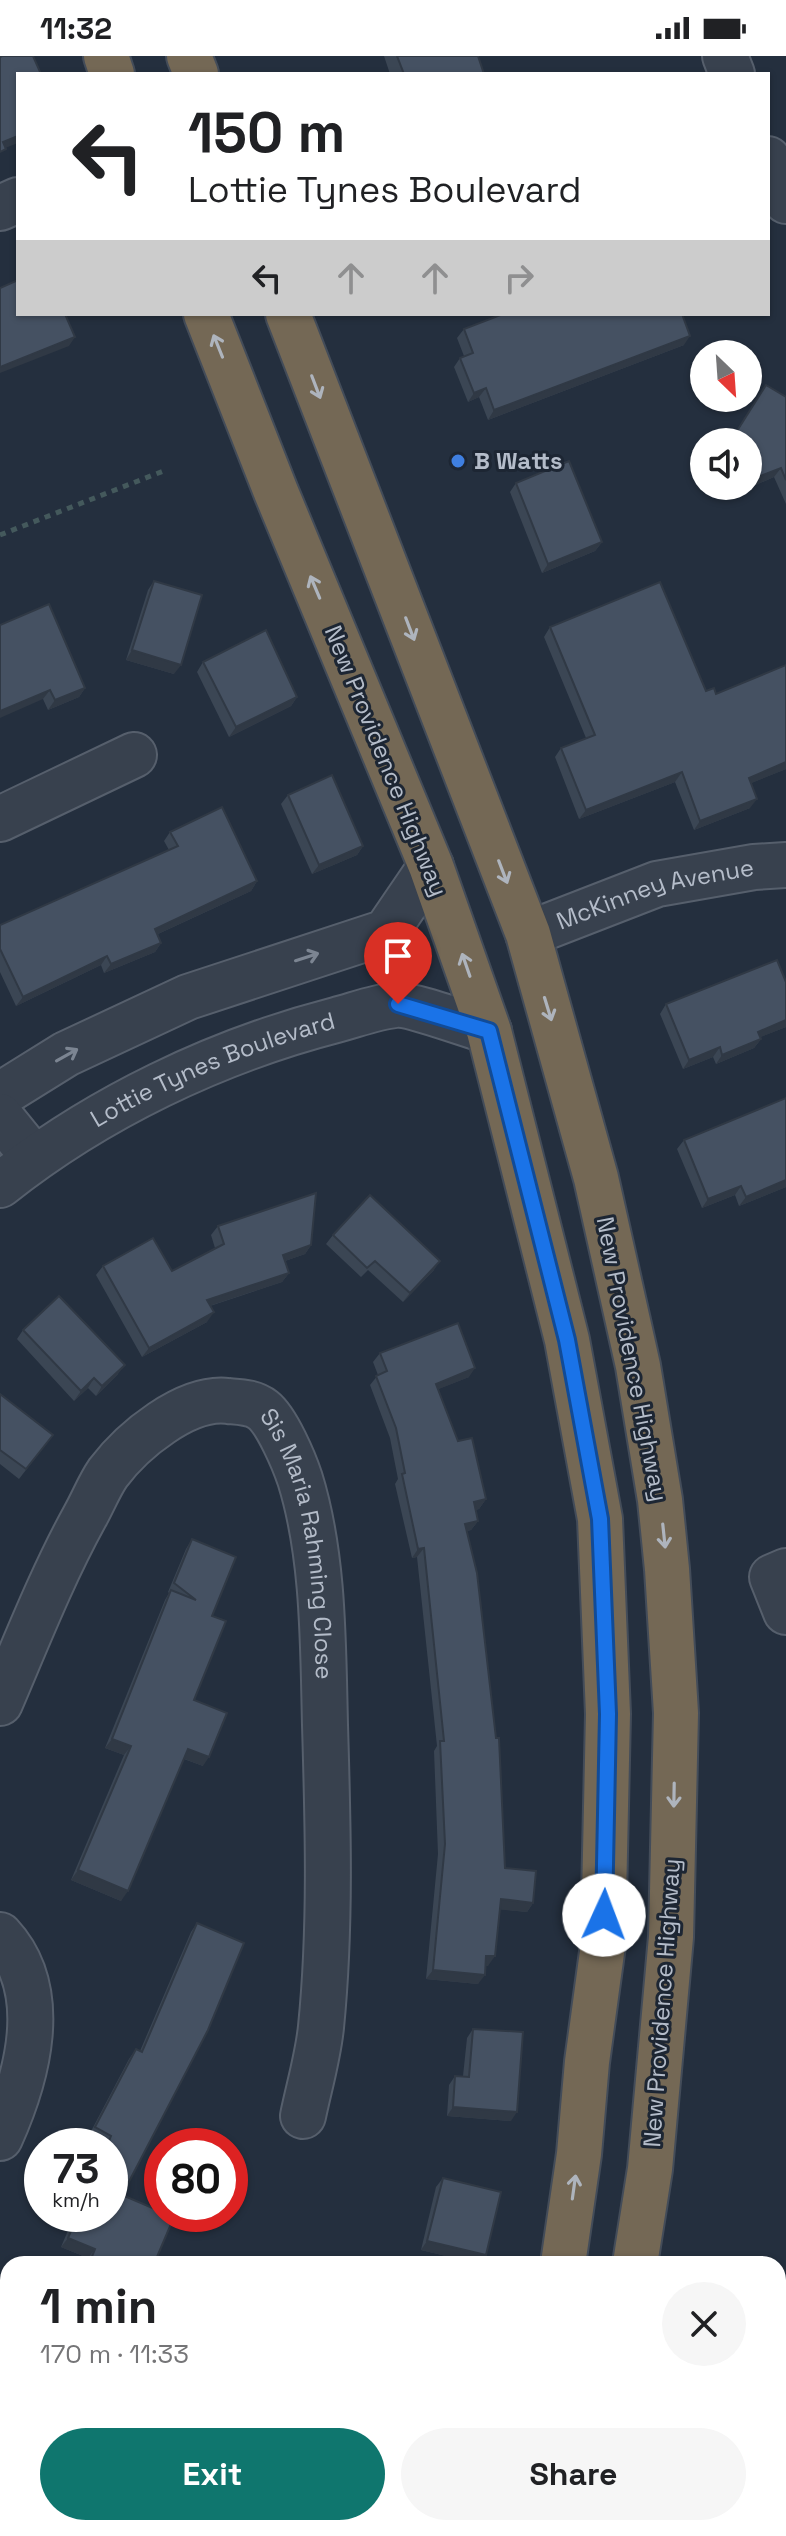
<!DOCTYPE html>
<meta charset="utf-8">
<style>
body{margin:0;font-family:"Space Grotesk",sans-serif;background:#f6f6f6;color:#202124;height:100vh;display:flex;flex-direction:column;font-size:30px;white-space:nowrap}
*{box-sizing:border-box;margin:0}
p{font-size:26px;color:#757577}
.icon{flex:none;width:44px;height:44px;fill:none;stroke:currentColor;stroke-width:2;stroke-linecap:round;stroke-linejoin:round}
.map{position:relative;flex:1;overflow:hidden}
.drawer{position:absolute;left:0px;top:2200px;width:786px;height:280px;display:flex;flex-direction:column;background:#fff;border-radius:24px 24px 0 0;box-shadow:0 2px 6px #0004}
.drawer>*{flex:none}
.hud{position:absolute;left:16px;top:16px;width:754px;height:244px;border-radius:0px;box-shadow:0 2px 6px #0004;background:#fff;color:#202124;overflow:hidden}
.needle{width:52px;rotate:155deg}
.buttons{position:absolute;left:690px;top:284px;display:grid;gap:16px}
.buttons a{display:grid;place-items:center;width:72px;height:72px;border-radius:50%;background:#fff;box-shadow:0 2px 6px #0004;font-size:40px}
.speed{position:absolute;left:24px;top:2072px;display:flex;gap:16px;font-size:40px;font-weight:700;text-align:center}
.speed>*{display:grid;place-content:center;width:104px;height:104px;border-radius:50%;background:#fff;box-shadow:0 2px 6px #0004;line-height:1}
.speed small{font-size:20px;font-weight:400}
.speed .limit{border:12px solid #d22;background:#fff;color:#111}
.pin{position:absolute;display:grid;place-items:center;width:68px;height:68px;color:#fff;margin:-82px -34px;border-radius:50% 50% 50% 0;rotate:-45deg;box-shadow:0 0 8px #0007}
.pin .icon{rotate:45deg}
.me{position:absolute;width:88px;margin:-44px;rotate:2deg;stroke-linejoin:round;filter:drop-shadow(0 0 6px #0008)}
.turn{display:flex;align-items:center;gap:28px;height:168px;padding:0 40px;font-size:36px}
.turn .icon{width:104px;height:104px;stroke-width:2.5}
.turn b{display:block;font-size:56px;line-height:68px}
.lanes{display:flex;align-items:center;height:76px;padding:0 40px;background:#0003;justify-content:center;gap:40px;direction:ltr}
.lanes .off{opacity:.35}
.round{display:grid;place-items:center;flex:none;width:84px;height:84px;border-radius:42px;background:#f6f6f6}
.overview{display:flex;align-items:center;justify-content:space-between;height:136px;padding:0 40px}
h1{font-size:48px;font-weight:800;line-height:60px}
.cta{display:flex;gap:16px;margin-top:auto;padding:16px 40px}
.cta a{flex:1;height:92px;border-radius:48px;background:#0f766e;color:#fff;font-size:32px;font-weight:800;line-height:92px;text-align:center}
.cta a+a{background:#f6f6f6;color:#202124}
.status{display:flex;justify-content:space-between;align-items:center;height:56px;padding:0 40px;background:#fff;direction:ltr}
.status svg{height:22px;fill:currentColor}
.map>svg:first-child{display:block}
.lines{fill:none;stroke-linecap:round;stroke-linejoin:round}
.minor-casing{stroke:#565f6c;stroke-width:48}
.highway-casing{stroke:#434c59;stroke-width:48}
.path{stroke:#44595c;stroke-width:5;stroke-dasharray:6 6;stroke-linecap:butt}
.minor{stroke:#38414e;stroke-width:44}
.highway{stroke:#746855;stroke-width:44}
.wall{fill:#3b4654}
.shaded-wall{fill:#303945}
.building{fill:#455162;stroke:#303945;stroke-width:2}
.oneway{stroke:#aeb4bd}
.oneway2{stroke:#7c8592}
.route-casing{stroke:#114b97;stroke-width:20}
.route{stroke:#1a73e8;stroke-width:14}
.shop-dot{fill:#3f7fe0;stroke:#1d2633;stroke-width:3}
.labels{text-anchor:middle;stroke-width:6;stroke-linejoin:round;paint-order:stroke}
.poi-label{font-size:24px;font-weight:bold;fill:#b4bcc9;stroke:#1d2633;text-anchor:start}
.street-label{font-size:24px;fill:#b4bcc9;stroke:#1d2633}
</style>
<div class="status"><b>11:32</b><svg viewBox="0 0 49 12"><path d="M0 12V9h3v3zM5 12V6h3v6zM10 12V3h3v9zM15 12V0h3v12zM26 1h20v11H26zM47 4h2v5h-2z"/></svg></div>
<div class="map">
<svg width="786" height="2480" viewBox="0 0 786 2480">
<rect width="100%" height="100%" fill="#242f3e"/>
<g class="lines">
<defs>
<g id="minor">
<path d="M725 0 732 18"/>
<path d="M768 103 786 145"/>
<path d="M0 152 18 144"/>
<path d="M0 763 134 699"/>
<path id="s1" d="M528 878 657 828 754 811 786 809"/>
<path d="M0 1039 66 998 188 941 386 876 431 810"/>
<path d="M0 1060 34 1102"/>
<path id="s2" d="M0 1129C97 1052 216 995 336 964 355 959 376 951 395 949 409 947 471 970 489 975"/>
<path d="M786 1515 772 1521 786 1556"/>
<path id="s3" d="M0 1647C27 1584 52 1520 85 1460 93 1446 99 1430 108 1417 132 1385 186 1340 228 1345 240 1346 253 1346 263 1354 277 1365 294 1405 300 1423 324 1500 323 1589 325 1669 328 1769 331 1871 321 1971 318 2001 309 2031 303 2060"/>
<path d="M0 1879C52 1935 27 2022 0 2082"/>
<path d="M141 2480 144 2472"/>
</g>
<g id="highway">
<path d="M106 0 112 18"/>
<path d="M189 0 196 18"/>
<path d="M206 258 276 436 431 810 489 975 567 1284 600 1463 608 1658 603 1889 587 2006 579 2098 563 2208"/>
<path d="M288 258 528 878 596 1122 638 1310 660 1444 667 1513 676 1657 671 1881 650 2113 635 2208"/>
<path d="M486 2480 489 2472"/>
<path d="M563 2480 566 2472"/>
</g>
</defs>
<!-- minor casing -->
<use href="#minor" class="minor-casing"/>
<!-- highway casing -->
<use href="#highway" class="highway-casing"/>
<!-- path -->
<path class="path" d="M0 479 166 414"/>
<!-- minor -->
<use href="#minor" class="minor"/>
<!-- highway -->
<use href="#highway" class="highway"/>
</g>
<!-- wall -->
<g class="wall">
<path d="M384 0H477L484 18H390Z"/>
<path d="M464 273 684 289 488 364 479 341 468 346 454 311 460 302 464 300 457 282Z"/>
<path d="M786 341V448L774 421 744 434 737 430H748V386Z"/>
<path d="M516 427 602 486 595 495 542 517 510 436Z"/>
<path d="M154 525 174 618 126 604 148 534Z"/>
<path d="M0 569 85 632 79 641 48 654 43 643Z"/>
<path d="M550 571 706 635 716 638 786 609V713L751 727 750 752 694 774 675 726 579 763 555 701 561 692 586 682 544 581Z"/>
<path d="M203 606 297 641 291 650 229 681 197 616Z"/>
<path d="M288 739 363 790 357 799 312 818 281 748Z"/>
<path d="M170 776 257 825 251 835 158 878 161 887 155 896 104 917 101 909 16 950 0 916V869L169 794 164 785Z"/>
<path d="M666 948 786 971 760 981 761 983 754 992 716 1008 713 1001 683 1013 660 958Z"/>
<path d="M684 1084 786 1131 739 1150 735 1139 702 1152 677 1093Z"/>
<path d="M218 1170 311 1189 305 1198 285 1205 289 1217 282 1226 210 1250 207 1266 142 1301 96 1219 103 1210 172 1215 215 1192 211 1179Z"/>
<path d="M333 1179 434 1214 403 1246 368 1214 361 1221 326 1188Z"/>
<path d="M23 1274 118 1318 96 1340 88 1332 74 1345 17 1283Z"/>
<path d="M380 1297 469 1321 438 1333 458 1385 486 1443 479 1453 475 1454 478 1465 471 1474 467 1475 505 1812 533 1847 527 1856 500 1853 488 1910 485 1909 478 1928 426 1923 438 1798 434 1695 437 1690 417 1501 412 1502 395 1428 398 1423 390 1382 370 1329 378 1319 373 1306Z"/>
<path d="M0 1338 53 1379 19 1423 0 1408Z"/>
<path d="M192 1483 212 1560 194 1644 203 1710 184 1703 121 1845 71 1824 124 1699 105 1692 165 1544 169 1537 168 1536 186 1493Z"/>
<path d="M197 1867 122 2139 154 2208H86L88 2202 61 2191 75 2158H110V2090H104L105 2089 88 2081 129 2003 136 1993 140 1995 191 1876Z"/>
<path d="M473 1973 511 2065 447 2060 449 2029 455 2020H463L467 1982Z"/>
<path d="M443 2122 486 2199 480 2208 421 2194 436 2131Z"/>
<path d="M8 2340V2391L0 2387V2359Z"/>
</g>
<!-- shaded-wall -->
<g class="shaded-wall">
<path d="M18 80V87L0 94 3 86Z"/>
<path d="M690 280 684 289 488 364 494 354Z"/>
<path d="M75 281 69 290 0 317V311Z"/>
<path d="M486 332 479 341 468 346 474 337Z"/>
<path d="M781 412 774 421 744 434 746 430H748L750 424Z"/>
<path d="M602 486 595 495 542 517 548 508Z"/>
<path d="M132 594 181 609 174 618 126 604Z"/>
<path d="M85 632 79 641 48 654 55 644Z"/>
<path d="M50 634 43 643 0 662V655Z"/>
<path d="M297 641 291 650 229 681 236 671Z"/>
<path d="M786 706V713L742 731 749 722Z"/>
<path d="M682 716 675 726 579 763 586 754Z"/>
<path d="M757 743 750 752 694 774 700 765Z"/>
<path d="M363 790 357 799 312 818 319 809Z"/>
<path d="M257 825 251 835 149 882 155 873Z"/>
<path d="M161 887 155 896 104 917 111 908Z"/>
<path d="M107 900 101 909 16 950 23 941Z"/>
<path d="M786 964V971L751 985 758 976Z"/>
<path d="M761 983 754 992 716 1008 722 999Z"/>
<path d="M720 991 713 1001 683 1013 689 1004Z"/>
<path d="M786 1124V1131L739 1150 746 1141Z"/>
<path d="M741 1130 735 1139 702 1152 708 1143Z"/>
<path d="M311 1189 305 1198 276 1208 283 1199Z"/>
<path d="M440 1205 434 1214 403 1246 410 1237Z"/>
<path d="M289 1217 282 1226 200 1253 207 1244Z"/>
<path d="M214 1256 207 1266 142 1301 149 1292Z"/>
<path d="M125 1309 118 1318 96 1340 102 1330Z"/>
<path d="M475 1312 469 1321 429 1337 436 1328Z"/>
<path d="M94 1322 88 1332 74 1345 81 1335Z"/>
<path d="M486 1443 479 1453 467 1455 474 1446Z"/>
<path d="M478 1465 471 1474 459 1477 465 1468Z"/>
<path d="M424 1492 417 1501 412 1502 418 1493Z"/>
<path d="M112 1683 131 1690 124 1699 105 1692Z"/>
<path d="M188 1693 209 1701 203 1710 182 1702Z"/>
<path d="M78 1814 128 1835 121 1845 71 1824Z"/>
<path d="M501 1843 533 1847 527 1856 495 1853Z"/>
<path d="M486 1900H495L488 1910 480 1909Z"/>
<path d="M433 1914 485 1919 478 1928 426 1923Z"/>
<path d="M453 2051 517 2056 511 2065 447 2060Z"/>
<path d="M68 2182 95 2193 88 2202 61 2191Z"/>
<path d="M427 2185 486 2199 480 2208H478L421 2194Z"/>
<path d="M0 2296 8 2299V2311L0 2308Z"/>
<path d="M0 2375 8 2379V2391L0 2387Z"/>
</g>
<!-- building -->
<g class="building">
<path d="M2 0H33L41 18H18V80L3 86 6 93 0 96V1Z"/>
<path d="M397 0H478L484 18H404Z"/>
<path d="M18 224V258H65L75 281 0 311V232Z"/>
<path d="M503 258H682L690 280 494 354 486 332 474 337 460 302 473 297 464 273Z"/>
<path d="M766 329 786 341V424L781 412 750 424 748 423V386H730Z"/>
<path d="M569 405 602 486 548 508 516 427Z"/>
<path d="M154 525 202 539 181 609 132 594Z"/>
<path d="M660 526 706 635 714 632 716 638 786 609V706L749 722 757 743 700 765 682 716 586 754 561 692 595 679 550 571Z"/>
<path d="M49 548 85 632 55 644 50 634 0 655V569Z"/>
<path d="M266 574 297 641 236 671 203 606Z"/>
<path d="M332 719 363 790 319 809 288 739Z"/>
<path d="M222 751 257 825 155 873 161 887 111 908 107 900 23 941 0 893V869L178 790 170 776Z"/>
<path d="M777 904 786 926V964L758 976 761 983 722 999 720 991 689 1004 666 948Z"/>
<path d="M786 1042V1124L746 1141 741 1130 708 1143 684 1084Z"/>
<path d="M316 1137 311 1189 283 1199 289 1217 207 1244 214 1256 149 1292 103 1210 153 1182 172 1215 224 1188 218 1170Z"/>
<path d="M370 1139 440 1205 410 1237 375 1205 367 1212 333 1179Z"/>
<path d="M59 1240 125 1309 102 1330 94 1322 81 1335 23 1274Z"/>
<path d="M458 1267 475 1312 436 1328 458 1385 472 1382 486 1443 474 1446 478 1465 465 1468 477 1517 496 1682H499L505 1812 536 1815 533 1847 501 1843 495 1900H486L485 1919 433 1914 445 1788 440 1685H444L424 1492 418 1493 402 1418 405 1417 396 1372 376 1320 387 1315 380 1297Z"/>
<path d="M0 1338 53 1379 26 1413 0 1394Z"/>
<path d="M192 1483 236 1501 212 1560 226 1565 194 1644 227 1657 209 1701 188 1693 128 1835 78 1814 131 1690 112 1683 171 1534 196 1544 174 1527Z"/>
<path d="M197 1867 244 1887 208 1974 122 2139 162 2156V2158H167L174 2161 154 2208H131L125 2205 123 2208H89L95 2193 68 2182 78 2158H110V2090H107L111 2080 95 2071 136 1993 142 1996Z"/>
<path d="M473 1973 523 1976 517 2056 453 2051 455 2020 469 2021Z"/>
<path d="M443 2122 501 2136 486 2199 427 2185Z"/>
<path d="M7 2265H8V2299L0 2296V2282Z"/>
<path d="M8 2346V2379L0 2375V2365Z"/>
<path d="M0 2439 8 2443V2472H72L68 2480H0Z"/>
<path d="M268 2472H391L388 2480H265Z"/>
</g>
<!-- one-way arrows -->
<defs><path id="oneway-shaft" d="M-6 0H5M1.5-3L5.5 0L1.5 3" fill="none" stroke-width="1.6" stroke-linecap="round" stroke-linejoin="round" transform="scale(2)"/></defs>
<g class="oneway">
<use href="#oneway-shaft" transform="translate(218 290) rotate(-112)"/>
<use href="#oneway-shaft" transform="translate(316 331) rotate(69)"/>
<use href="#oneway-shaft" transform="translate(315 531) rotate(-113)"/>
<use href="#oneway-shaft" transform="translate(410 573) rotate(69)"/>
<use href="#oneway-shaft" transform="translate(503 816) rotate(69)"/>
<use href="#oneway-shaft" transform="translate(466 909) rotate(-109)"/>
<use href="#oneway-shaft" transform="translate(548 953) rotate(73)"/>
<use href="#oneway-shaft" transform="translate(664 1480) rotate(84)"/>
<use href="#oneway-shaft" transform="translate(674 1739) rotate(91)"/>
<use href="#oneway-shaft" transform="translate(574 2131) rotate(-82)"/>
</g>
<g class="oneway2">
<use href="#oneway-shaft" transform="translate(307 901) rotate(-18)"/>
<use href="#oneway-shaft" transform="translate(67 999) rotate(-29)"/>
</g>
<g class="lines">
<defs>
<path id="route" d="M398 948 489 975 567 1284 600 1463 608 1658 604 1859"/>
</defs>
<!-- route casing -->
<use href="#route" class="route-casing"/>
<!-- route -->
<use href="#route" class="route"/>
</g>
<!-- markers -->
<circle class="shop-dot" cx="458" cy="405" r="8"/>
<g class="labels">
<!-- poi labels -->
<g class="poi-label">
<text x="474" y="413">B Watts</text>
</g>
<!-- street labels -->
<g class="street-label">
<text transform="translate(386 705) rotate(68)" y="8">New Providence Highway</text>
<text dy="8" stroke="none"><textPath href="#s1" startOffset="134">McKinney Avenue</textPath></text>
<text dy="8" stroke="none"><textPath href="#s2" startOffset="244">Lottie Tynes Boulevard</textPath></text>
<text transform="translate(632 1303) rotate(79)" y="8">New Providence Highway</text>
<text dy="8" stroke="none"><textPath href="#s3" startOffset="578">Sis Maria Rahming Close</textPath></text>
<text transform="translate(662 1947) rotate(-86)" y="8">New Providence Highway</text>
</g>
</g>
</svg>
<div class="buttons">
<a><svg class="needle" viewBox="-14 -14 28 28"><path d="M0-13l5 13h-10z" fill="#e53935"/><path d="M0 13l5-13h-10z" fill="#757577"/></svg></a>
<a><svg class="icon" aria-label="sound" viewBox="0 0 24 24"><path d="M4 9h4l5-4v14l-5-4H4zM17 9q2 3 0 6"/></svg></a>
</div>
<div class="speed"><div>73<small>km/h</small></div><div class="limit">80</div></div>
<div class="pin" style="left:398px;top:948px;background:#d93025"><svg class="icon" aria-label="arrive" viewBox="0 0 24 24"><path d="M6 21V4h12l-3 4 3 4H6"/></svg></div>
<svg class="me" style="left:604px;top:1859px" viewBox="-20 -20 40 40"><circle r="19" fill="#fff"/><path d="M0-13L10 11 0 6-10 11z" fill="#1a73e8"/></svg>
<div class="hud">
<div class="turn"><svg class="icon" aria-label="left" viewBox="0 0 24 24"><path d="M17 20v-9H6M10 6l-5 5 5 5"/></svg><div><b>150 m</b>Lottie Tynes Boulevard</div></div>
<div class="lanes"><svg class="icon" aria-label="left" viewBox="0 0 24 24"><path d="M17 20v-9H6M10 6l-5 5 5 5"/></svg><svg class="icon off" aria-label="ahead" viewBox="0 0 24 24"><path d="M12 20V5M6 11l6-6 6 6"/></svg><svg class="icon off" aria-label="ahead" viewBox="0 0 24 24"><path d="M12 20V5M6 11l6-6 6 6"/></svg><svg class="icon off" aria-label="right" viewBox="0 0 24 24"><path d="M7 20v-9h11M14 6l5 5-5 5"/></svg></div>
</div>
<section class="drawer">
<div class="overview"><div><h1>1 min</h1><p>170 m · 11:33</p></div><a class="round"><svg class="icon" aria-label="close" viewBox="0 0 24 24"><path d="M6 6l12 12M18 6L6 18"/></svg></a></div>
<div class="cta"><a>Exit</a><a>Share</a></div>
</section>
</div>
